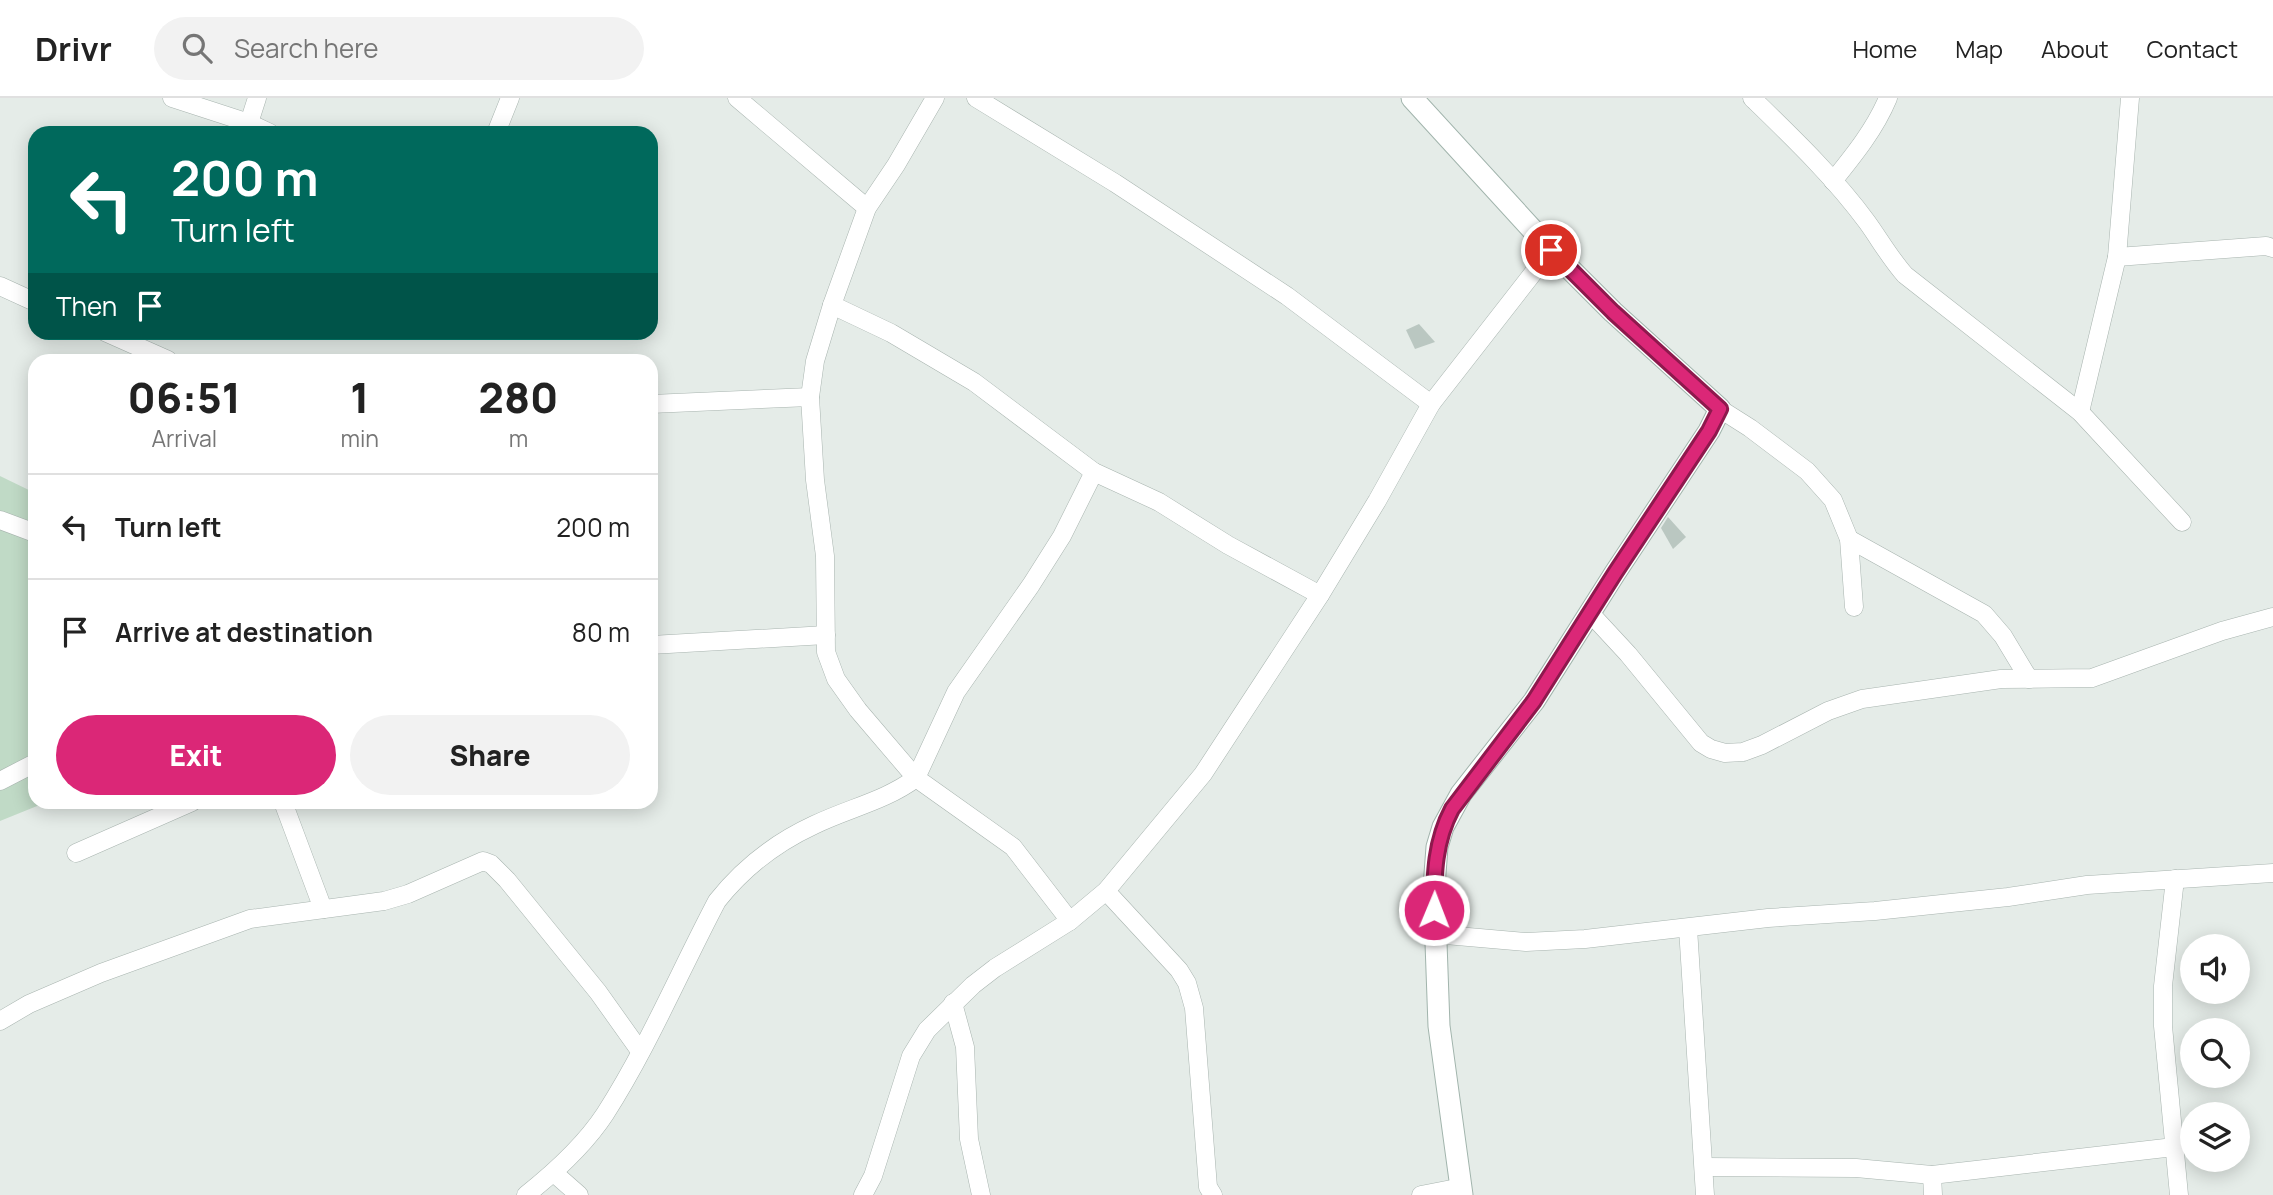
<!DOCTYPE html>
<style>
body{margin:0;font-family:Manrope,sans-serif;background:#f2f2f2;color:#222;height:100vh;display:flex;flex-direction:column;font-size:26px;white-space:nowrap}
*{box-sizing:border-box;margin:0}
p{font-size:23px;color:#767676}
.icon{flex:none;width:38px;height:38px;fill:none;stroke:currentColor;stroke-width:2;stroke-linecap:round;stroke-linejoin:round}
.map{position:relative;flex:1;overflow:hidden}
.drawer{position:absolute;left:28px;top:256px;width:630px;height:455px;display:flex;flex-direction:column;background:#fff;border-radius:21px;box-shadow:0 4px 18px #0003}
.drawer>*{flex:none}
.top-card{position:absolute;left:28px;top:28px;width:630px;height:214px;border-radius:21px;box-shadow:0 4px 18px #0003;background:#00695c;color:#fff;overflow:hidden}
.tools{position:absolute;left:2180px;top:836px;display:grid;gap:14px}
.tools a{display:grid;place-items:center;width:70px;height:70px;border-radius:50%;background:#fff;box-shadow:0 4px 18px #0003;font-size:35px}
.pin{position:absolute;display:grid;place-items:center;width:60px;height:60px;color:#fff;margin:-30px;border:4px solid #fff;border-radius:50%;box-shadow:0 2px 7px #0007}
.me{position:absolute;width:77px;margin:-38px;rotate:1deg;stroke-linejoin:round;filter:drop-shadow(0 0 5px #0008)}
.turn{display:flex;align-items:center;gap:24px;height:147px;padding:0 28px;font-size:32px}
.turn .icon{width:91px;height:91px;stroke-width:2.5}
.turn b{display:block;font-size:49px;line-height:60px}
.then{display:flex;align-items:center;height:66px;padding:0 28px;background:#0003;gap:14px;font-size:26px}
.eta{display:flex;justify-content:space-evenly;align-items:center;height:119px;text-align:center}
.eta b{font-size:42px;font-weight:800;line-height:49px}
.action{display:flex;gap:14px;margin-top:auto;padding:14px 28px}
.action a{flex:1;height:80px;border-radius:42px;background:#db2777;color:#fff;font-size:28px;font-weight:800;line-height:80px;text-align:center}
.action a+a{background:#f2f2f2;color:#222}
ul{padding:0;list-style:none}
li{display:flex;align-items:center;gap:21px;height:105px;padding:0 28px;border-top:2px solid #e0e0e0}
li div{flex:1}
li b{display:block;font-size:26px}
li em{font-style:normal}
header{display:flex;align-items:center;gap:42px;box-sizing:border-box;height:98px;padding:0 35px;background:#fff;border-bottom:2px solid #e0e0e0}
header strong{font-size:33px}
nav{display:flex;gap:38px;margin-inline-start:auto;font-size:24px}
.search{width:490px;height:63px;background:#f2f2f2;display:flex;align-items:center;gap:18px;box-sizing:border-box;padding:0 24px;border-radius:38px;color:#767676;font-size:26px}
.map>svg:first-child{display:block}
.green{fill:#c0dac6}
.building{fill:#bac7c1}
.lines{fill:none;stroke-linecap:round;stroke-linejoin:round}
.street-casing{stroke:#a8b4af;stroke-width:19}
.secondary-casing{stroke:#a1b4ac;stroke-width:23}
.street{stroke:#fff;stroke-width:18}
.secondary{stroke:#fff;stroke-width:21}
.route-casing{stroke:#8e194d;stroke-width:18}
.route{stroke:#db2777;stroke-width:12}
</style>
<header>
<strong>Drivr</strong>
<div class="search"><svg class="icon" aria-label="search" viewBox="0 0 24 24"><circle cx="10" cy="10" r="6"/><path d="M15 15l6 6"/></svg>Search here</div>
<nav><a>Home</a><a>Map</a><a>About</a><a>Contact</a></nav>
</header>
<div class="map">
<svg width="2273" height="1097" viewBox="0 0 2273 1097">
<rect width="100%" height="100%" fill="#e5ece8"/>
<!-- green -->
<path class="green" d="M0 378 35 395V704H47L0 723Z"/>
<!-- building -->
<g class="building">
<path d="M1419 226 1435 244 1415 251 1406 232Z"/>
<path d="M1668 419 1686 439 1673 451 1661 430Z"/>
</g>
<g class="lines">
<defs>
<g id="street">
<path d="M172 0 249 25 270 35"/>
<path d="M737 0 867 110"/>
<path d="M976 0 1115 85 1287 198 1431 306"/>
<path d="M1752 0C1792 39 1834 79 1867 124 1880 142 1890 160 1905 177L2080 314 2182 424"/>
<path d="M249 25 257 0"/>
<path d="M496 35 510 0"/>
<path d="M1833 83C1854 57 1875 31 1888 0"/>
<path d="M2117 159 2266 148 2273 150"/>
<path d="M0 188 35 204"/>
<path d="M832 207 891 235 974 284 1094 374 1159 404 1228 447 1320 497"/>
<path d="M105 234 168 262"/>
<path d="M651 306 810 299"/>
<path d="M1720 311 1750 330 1807 373 1833 402 1849 441 1854 509"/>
<path d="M2080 314 2117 159 2130 0"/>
<path d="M0 422 35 435"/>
<path d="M1849 441 1984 516 2003 538 2029 581"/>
<path d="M1590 515 1628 556 1701 645 1711 651 1725 655 1743 654 1762 647 1828 613 1862 601 2001 581 2092 580 2222 533 2273 519"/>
<path d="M651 547 826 537"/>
<path d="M0 683 35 665"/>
<path d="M283 704 323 811"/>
<path d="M76 755 192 704"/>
<path d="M2175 781 2163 888V928L2179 1097"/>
<path d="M1106 793 1179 872 1187 885 1194 910 1208 1089 1213 1097"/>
<path d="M1070 823 1013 749 916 680 956 594 1031 487 1062 438 1094 374"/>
<path d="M1688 830 1705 1097"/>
<path d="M1434 836 1526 844 1585 841 1768 820 1875 813 2008 799 2087 787 2273 775"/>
<path d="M953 905 965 949 969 1041 981 1097"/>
<path d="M0 923 29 906 101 875 250 821 384 803 408 796 483 763 491 766 507 782 598 894 640 953"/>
<path d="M1704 1069 1856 1070 1932 1077 2174 1049"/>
<path d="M554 1075 579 1097"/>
<path d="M1932 1077 1933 1097"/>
<path d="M526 1097C555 1074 584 1048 605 1016 648 949 680 873 717 803 744 769 775 745 814 727 849 710 885 703 916 680L858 612 836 581 826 554 825 458 815 382 810 299 815 263 832 207 867 110 896 67 935 0"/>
<path d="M863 1097 873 1078 911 958 927 932 973 887 995 870 1070 823 1106 793 1203 676 1320 497 1377 403 1431 306 1551 152"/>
<path d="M1421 1097 1462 1089"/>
</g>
<path id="secondary" d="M1412 0 1551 152 1613 214 1720 311 1709 333 1615 475 1534 603 1461 696 1443 729 1437 749 1434 789 1439 928 1462 1097"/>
</defs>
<!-- street casing -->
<use href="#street" class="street-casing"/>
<!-- secondary casing -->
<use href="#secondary" class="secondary-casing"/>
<!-- street -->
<use href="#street" class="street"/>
<!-- secondary -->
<use href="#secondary" class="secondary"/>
</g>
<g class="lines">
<defs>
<path id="route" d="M1434 812C1434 776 1435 743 1452 711L1534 603 1615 475 1709 333 1720 311 1613 214 1551 152"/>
</defs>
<!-- route casing -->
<use href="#route" class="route-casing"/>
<!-- route -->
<use href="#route" class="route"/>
</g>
</svg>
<div class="tools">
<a><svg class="icon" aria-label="sound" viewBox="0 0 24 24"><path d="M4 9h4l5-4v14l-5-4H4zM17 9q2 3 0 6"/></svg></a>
<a><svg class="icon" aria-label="search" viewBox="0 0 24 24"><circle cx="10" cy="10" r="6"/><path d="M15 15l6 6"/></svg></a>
<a><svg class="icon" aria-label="layers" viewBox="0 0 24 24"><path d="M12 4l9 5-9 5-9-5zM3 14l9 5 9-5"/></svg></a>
</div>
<div class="pin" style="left:1551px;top:152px;background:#d93025"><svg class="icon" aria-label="arrive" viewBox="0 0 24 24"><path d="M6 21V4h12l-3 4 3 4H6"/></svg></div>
<svg class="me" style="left:1434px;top:812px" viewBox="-20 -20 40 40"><circle r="17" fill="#db2777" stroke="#fff" stroke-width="3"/><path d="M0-11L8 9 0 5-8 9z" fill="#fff"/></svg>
<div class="top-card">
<div class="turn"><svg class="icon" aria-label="left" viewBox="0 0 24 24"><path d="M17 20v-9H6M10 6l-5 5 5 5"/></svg><div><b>200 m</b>Turn left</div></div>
<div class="then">Then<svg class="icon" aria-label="arrive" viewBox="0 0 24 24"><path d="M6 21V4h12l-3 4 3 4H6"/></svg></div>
</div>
<section class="drawer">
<div class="eta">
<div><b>06:51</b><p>Arrival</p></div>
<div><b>1</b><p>min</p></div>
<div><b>280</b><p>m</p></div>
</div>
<ul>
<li><svg class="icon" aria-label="left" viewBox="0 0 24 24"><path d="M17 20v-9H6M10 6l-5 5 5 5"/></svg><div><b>Turn left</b></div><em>200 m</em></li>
<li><svg class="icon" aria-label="arrive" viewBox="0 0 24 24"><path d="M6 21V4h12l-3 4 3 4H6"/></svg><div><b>Arrive at destination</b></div><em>80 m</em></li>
</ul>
<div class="action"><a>Exit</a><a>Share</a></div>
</section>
</div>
